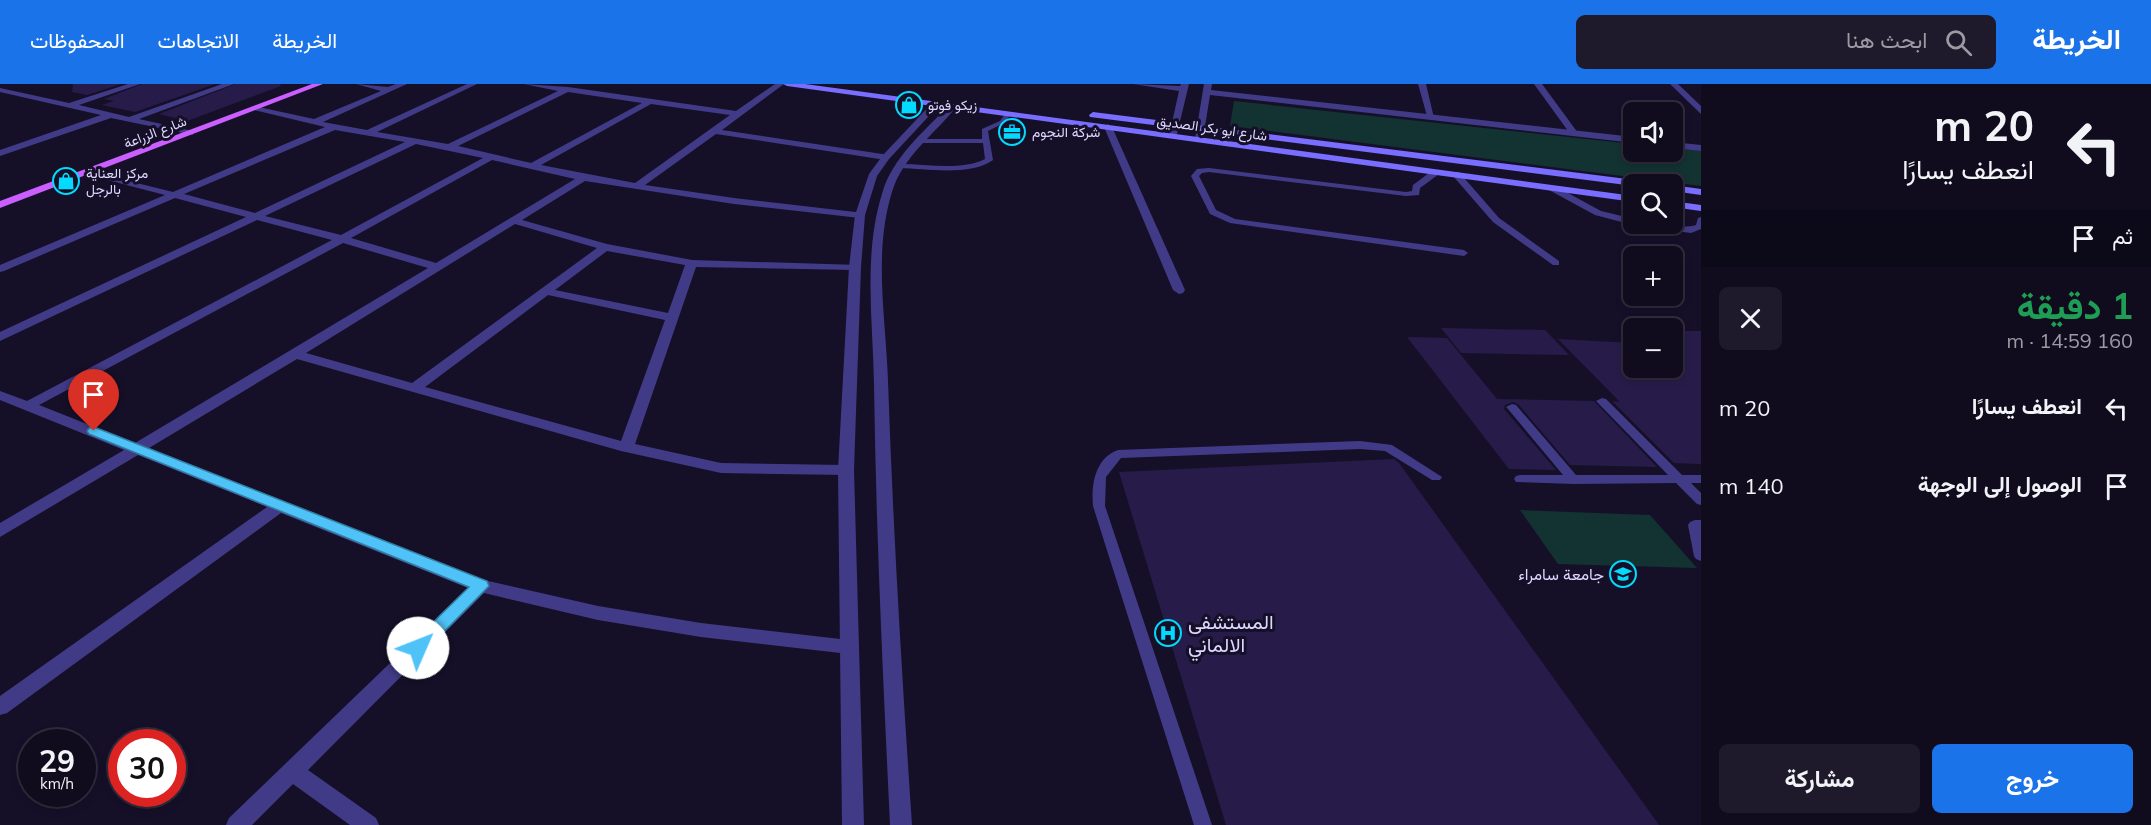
<!DOCTYPE html>
<html lang="ar">
<meta charset="utf-8">
<style>
body{margin:0;font-family:Mulish,Vazirmatn,sans-serif;background:#1e1a2b;color:#f1f3f6;direction:rtl;height:100vh;display:flex;flex-direction:column;font-size:22px;white-space:nowrap}
*{box-sizing:border-box;margin:0}
p{font-size:20px;color:#9c9ba4}
.icon{flex:none;width:33px;height:33px;fill:none;stroke:currentColor;stroke-width:2;stroke-linecap:round;stroke-linejoin:round}
.map{position:relative;flex:1;overflow:hidden;direction:ltr}
.side{display:flex;flex-direction:column;background:#100c1e;width:450px}
.side>*{flex:none}
.hud{background:#100c1e;color:#f1f3f6;overflow:hidden}
.fabs{position:absolute;left:1623px;top:18px;display:grid;gap:12px}
.fabs a{display:grid;place-items:center;width:60px;height:60px;border-radius:9px;background:#100c1e;box-shadow:0 3px 9px #0003,0 0 0 2px #302c3c;font-size:30px}
.speed{position:absolute;left:18px;top:645px;display:flex;gap:12px;font-size:30px;font-weight:700;text-align:center}
.speed>*{display:grid;place-content:center;width:78px;height:78px;border-radius:50%;background:#100c1e;box-shadow:0 3px 9px #0003,0 0 0 2px #302c3c;line-height:1}
.speed small{font-size:15px;font-weight:400}
.speed .limit{border:9px solid #d22;background:#fff;color:#111}
.pin{position:absolute;display:grid;place-items:center;width:51px;height:51px;color:#fff;margin:-62px -26px;border-radius:50% 50% 50% 0;rotate:-45deg;box-shadow:0 0 6px #0007}
.pin .icon{rotate:45deg}
.me{position:absolute;width:66px;margin:-33px;rotate:46deg;stroke-linejoin:round;filter:drop-shadow(0 0 4px #0008)}
.turn{display:flex;align-items:center;gap:21px;height:126px;padding:0 18px;font-size:27px}
.turn .icon{width:78px;height:78px;stroke-width:2.5}
.turn b{display:block;font-size:42px;line-height:51px}
.then{display:flex;align-items:center;height:57px;padding:0 18px;background:#0003;gap:12px;font-size:22px}
.round{display:grid;place-items:center;flex:none;width:63px;height:63px;border-radius:9px;background:#1e1a2b}
.head{display:flex;align-items:center;justify-content:space-between;height:102px;padding:0 18px}
h1{font-size:36px;font-weight:700;line-height:45px;color:#1e9e55}
.primary-button{display:flex;gap:12px;margin-top:auto;padding:12px 18px}
.primary-button a{flex:1;height:69px;border-radius:9px;background:#1a73e8;color:#fff;font-size:24px;font-weight:700;line-height:69px;text-align:center}
.primary-button a+a{background:#1e1a2b;color:#f1f3f6}
ul{padding:0;list-style:none}
li{display:flex;align-items:center;gap:18px;height:78px;padding:0 18px}
li div{flex:1}
li b{display:block;font-size:22px}
li em{font-style:normal}
header{display:flex;align-items:center;gap:36px;box-sizing:border-box;height:84px;padding:0 30px;background:#1a73e8;color:#fff}
header strong{font-size:28px}
nav{display:flex;gap:33px;margin-inline-start:auto;font-size:21px}
.search{width:420px;height:54px;background:#1e1a2b;display:flex;align-items:center;gap:15px;box-sizing:border-box;padding:0 21px;border-radius:9px;color:#9c9ba4;font-size:22px}
main{display:flex;flex:1;min-height:0}
.map>svg:first-child{display:block}
.green{fill:#133232}
.building{fill:#271c49}
.lines{fill:none;stroke-linecap:round;stroke-linejoin:round}
.service{fill:#413b87;fill-rule:evenodd}
.minor{fill:#413b87;fill-rule:evenodd}
.tertiary{fill:#413b87;fill-rule:evenodd}
.secondary{fill:#796eff;fill-rule:evenodd}
.primary{fill:#ca5eff;fill-rule:evenodd}
.route{fill:#4fc3f7;stroke:#337fa1;stroke-width:1.5}
.labels{text-anchor:middle;stroke-width:6;stroke-linejoin:round;paint-order:stroke}
.far-poi-label{font-size:14px;fill:#ded7ff;stroke:#151028;text-anchor:start}
.far-street-label{font-size:14px;fill:#ded7ff;stroke:#151028}
.poi-label{font-size:16px;fill:#ded7ff;stroke:#151028;text-anchor:end}
.near-poi-label{font-size:20px;fill:#ded7ff;stroke:#151028;text-anchor:start}
</style>
<header>
<strong>الخريطة</strong>
<div class="search"><svg class="icon" aria-label="search" viewBox="0 0 24 24"><circle cx="10" cy="10" r="6"/><path d="M15 15l6 6"/></svg>ابحث هنا</div>
<nav><a>الخريطة</a><a>الاتجاهات</a><a>المحفوظات</a></nav>
</header>
<main>
<section class="side">
<div class="hud">
<div class="turn"><svg class="icon" aria-label="left" viewBox="0 0 24 24"><path d="M17 20v-9H6M10 6l-5 5 5 5"/></svg><div><b>20 m</b>انعطف يسارًا</div></div>
<div class="then">ثم<svg class="icon" aria-label="arrive" viewBox="0 0 24 24"><path d="M6 21V4h12l-3 4 3 4H6"/></svg></div>
</div>
<div class="head"><div><h1>1 دقيقة</h1><p>160 m · 14:59</p></div><a class="round"><svg class="icon" aria-label="close" viewBox="0 0 24 24"><path d="M6 6l12 12M18 6L6 18"/></svg></a></div>
<ul>
<li><svg class="icon" aria-label="left" viewBox="0 0 24 24"><path d="M17 20v-9H6M10 6l-5 5 5 5"/></svg><div><b>انعطف يسارًا</b></div><em>20 m</em></li>
<li><svg class="icon" aria-label="arrive" viewBox="0 0 24 24"><path d="M6 21V4h12l-3 4 3 4H6"/></svg><div><b>الوصول إلى الوجهة</b></div><em>140 m</em></li>
</ul>
<div class="primary-button"><a>خروج</a><a>مشاركة</a></div>
</section>
<div class="map">
<svg width="1701" height="741" viewBox="0 0 1701 741">
<rect width="100%" height="100%" fill="#151028"/>
<!-- green -->
<g class="green">
<path d="M1234 17 1633 60 1634 68H1672L1673 64 1701 67V102L1230 42Z"/>
<path d="M1520 426 1650 431 1697 484 1558 480Z"/>
</g>
<!-- building -->
<g class="building">
<path d="M73 0H121L87 11 72 8Z"/>
<path d="M142 0H215L135 28 102 21 114 17 104 15Z"/>
<path d="M236 0H280L281 2 187 37 159 30Z"/>
<path d="M1441 244 1545 246 1569 271 1461 269Z"/>
<path d="M1672 247H1701V380L1674 379 1612 317 1620 318 1558 255 1634 259V284H1672Z"/>
<path d="M1407 253 1447 254 1497 315 1594 317 1657 383 1570 381 1518 320 1513 318 1505 321 1504 325 1556 386 1509 385Z"/>
<path d="M1394 375 1399 379 1659 741H1226L1119 388Z"/>
</g>
<g class="lines">
<!-- service -->
<g class="service">
<path d="M1006 29 1011 30 1004 39 988 47 993 76C972 92 926 85 901 84L897 82 901 80C927 80 961 87 985 75L983 59H923L919 57 923 55H982V45L1000 37Z"/>
<path d="M1209 84 1406 108 1412 107 1413 101 1433 86H1439V90L1420 104 1419 111 1406 112 1209 88 1202 89 1199 92 1216 126 1235 135 1464 166 1468 169 1464 172 1230 139 1210 130 1191 92 1197 85Z"/>
<path d="M1453 88H1459L1499 134 1559 177V181H1553L1493 138 1453 92Z"/>
<path d="M1549 102H1555L1601 127 1634 135V140C1647 140 1687 145 1696 141L1698 134 1701 133V145L1691 149 1637 142 1595 131 1549 106Z"/>
<path d="M1602 314 1606 315 1682 391H1701V399H1691L1701 409V421L1697 420 1676 399 1574 400 1516 398 1514 395 1516 392 1520 391H1563L1508 325 1506 323 1512 320 1516 321 1576 391H1668L1598 319 1596 317Z"/>
<path d="M1360 357 1392 361 1442 393 1440 396H1432L1385 367 1360 365 1121 374 1106 393 1105 422 1212 741H1194L1093 422C1091 401 1095 374 1118 366Z"/>
<path d="M1695 436H1701V477L1696 475 1694 472 1688 441 1690 438Z"/>
</g>
<!-- minor -->
<g class="minor">
<path d="M128 0H140L79 21 129 33 222 0H234L139 35 193 47V51L111 34 0 72V66L101 31 0 8V4L69 19Z"/>
<path d="M356 0 388 3 396 0H407L323 38 367 46 467 0H477L377 48 448 60 558 7 524 0 568 3 736 27 775 0H784L722 46 889 71V75L886 76 716 50 645 101 734 114 864 129V133L860 134 734 120 585 97 522 136 607 160 692 176 859 181V185L855 186 696 183 635 360 721 379 846 381 854 386 846 391 721 389 621 367 297 275 149 364 484 496 598 522 701 539 849 556 856 558 858 563 856 568 849 570 701 553 598 536 484 509 308 686 376 734 379 741H350L293 700 252 741H226L229 734 468 504 281 429 7 629 0 631V612L267 423 138 371 0 453V439L124 366 0 316V307L27 317 332 156 257 136 0 257V248L246 133 175 114 4 187 0 188V181L165 111 84 90V86L173 108 325 43 254 26V22L314 35 381 7ZM568 8 642 19 531 79 458 62ZM651 20 730 31 635 99 541 81ZM335 46 405 58 255 129 184 110ZM416 60 483 74 341 151 265 132ZM492 76 575 95 436 179 351 154ZM515 140 597 164 412 299 306 269ZM343 159 428 184 135 359 39 321ZM607 167 685 181 668 229 555 206ZM548 211 665 236 621 357 425 303Z"/>
<path d="M1418 0H1426L1434 34 1427 32Z"/>
<path d="M1534 0H1542L1578 49 1577 51H1571Z"/>
<path d="M1670 0H1678L1701 22V30Z"/>
<path d="M1108 40 1112 43 1185 206 1183 209 1179 210 1173 206 1104 43Z"/>
</g>
<!-- tertiary -->
<g class="tertiary">
<path d="M1133 0 1180 2 1181 0H1189L1176 54 1169 52 1179 7Z"/>
<path d="M1204 0H1212L1211 6 1634 53V59L1210 11 1203 55 1199 58 1195 55Z"/>
<path d="M933 18 940 20 889 75 877 92 865 131 861 183 854 386 864 741H842L838 386 849 183 855 131 869 90 883 71Z"/>
<path d="M950 20 957 22C935 50 903 72 892 108 873 169 886 235 888 297 893 445 902 593 912 741H890C883 594 876 447 874 300 873 237 863 171 882 110 892 73 925 47 950 20Z"/>
<path d="M1672 58 1701 61V67L1672 64Z"/>
</g>
<!-- secondary -->
<g class="secondary">
<path d="M783 0H805L1634 112V118L787 2Z"/>
<path d="M1093 28 1643 97 1648 100 1634 102 1090 33 1089 31Z"/>
<path d="M1672 101 1701 105V111L1672 107Z"/>
<path d="M1672 117 1701 121V127L1672 123Z"/>
</g>
<!-- primary -->
<path class="primary" d="M312 0H323L0 124V117Z"/>
</g>
<!-- route -->
<path class="route" d="M94 343 487 497 489 502 424 568 418 570 412 568 410 564 412 559 469 503 89 350 87 347 89 344Z"/>
<!-- icons -->
<defs>
<symbol id="shop-ring" viewBox="-11 -11 22 22"><circle r="9.5" fill="#151028" stroke="#03daff" stroke-width="1.5"/><path d="M-5-2.5h2.3a2.7 3.5 0 0 1 5.4 0H5L5.5 6h-11ZM-1.5-2.5h3a1.5 2.3 0 0 0-3 0Z" fill="#03daff"/></symbol>
<symbol id="office-ring" viewBox="-11 -11 22 22"><circle r="9.5" fill="#151028" stroke="#03daff" stroke-width="1.5"/><path d="M-6-3h4V-5.5h4V-3h4V5H-6ZM-1-4.5V-3h2v-1.5ZM-6 0V1H6V0Z" fill="#03daff"/></symbol>
<symbol id="university-ring" viewBox="-11 -11 22 22"><circle r="9.5" fill="#151028" stroke="#03daff" stroke-width="1.5"/><path d="M0-5L7-2L0 1L-7-2ZM-4 1L0 2.5L4 1V4Q0 6-4 4Z" fill="#03daff"/></symbol>
<symbol id="hospital-ring" viewBox="-11 -11 22 22"><circle r="9.5" fill="#151028" stroke="#03daff" stroke-width="1.5"/><path d="M-5-5h3v3.5h4V-5h3V5h-3V1.5h-4V5h-3Z" fill="#03daff"/></symbol>
</defs>
<g fill-rule="evenodd">
<use href="#shop-ring" x="894" y="6" width="30" height="30"/>
<use href="#office-ring" x="997" y="33" width="30" height="30"/>
<use href="#shop-ring" x="51" y="82" width="30" height="30"/>
<use href="#university-ring" x="1608" y="475" width="30" height="30"/>
<use href="#hospital-ring" x="1153" y="534" width="30" height="30"/>
</g>
<g class="labels">
<!-- far-poi labels -->
<g class="far-poi-label">
<text x="928" y="26">زيكو فوتو</text>
<text x="1032" y="53">شركة النجوم</text>
<text x="86" y="94">مركز العناية<tspan x="86" dy="16">بالرجل</tspan></text>
</g>
<!-- far-street labels -->
<g class="far-street-label">
<text transform="translate(1212 44) rotate(8)" y="5">شارع ابو بكر الصديق</text>
<text transform="translate(155 48) rotate(-21)" y="5">شارع الزراعة</text>
</g>
<!-- poi labels -->
<g class="poi-label">
<text x="1604" y="496">جامعة سامراء</text>
</g>
<!-- near-poi labels -->
<g class="near-poi-label">
<text x="1188" y="545">المستشفى<tspan x="1188" dy="23">الالماني</tspan></text>
</g>
</g>
</svg>
<div class="fabs">
<a><svg class="icon" aria-label="sound" viewBox="0 0 24 24"><path d="M4 9h4l5-4v14l-5-4H4zM17 9q2 3 0 6"/></svg></a>
<a><svg class="icon" aria-label="search" viewBox="0 0 24 24"><circle cx="10" cy="10" r="6"/><path d="M15 15l6 6"/></svg></a>
<a>+</a>
<a>−</a>
</div>
<div class="speed"><div>29<small>km/h</small></div><div class="limit">30</div></div>
<div class="pin" style="left:94px;top:347px;background:#d93025"><svg class="icon" aria-label="arrive" viewBox="0 0 24 24"><path d="M6 21V4h12l-3 4 3 4H6"/></svg></div>
<svg class="me" style="left:418px;top:564px" viewBox="-20 -20 40 40"><circle r="19" fill="#fff"/><path d="M0-13L10 11 0 6-10 11z" fill="#4fc3f7"/></svg>
</div>
</main>
